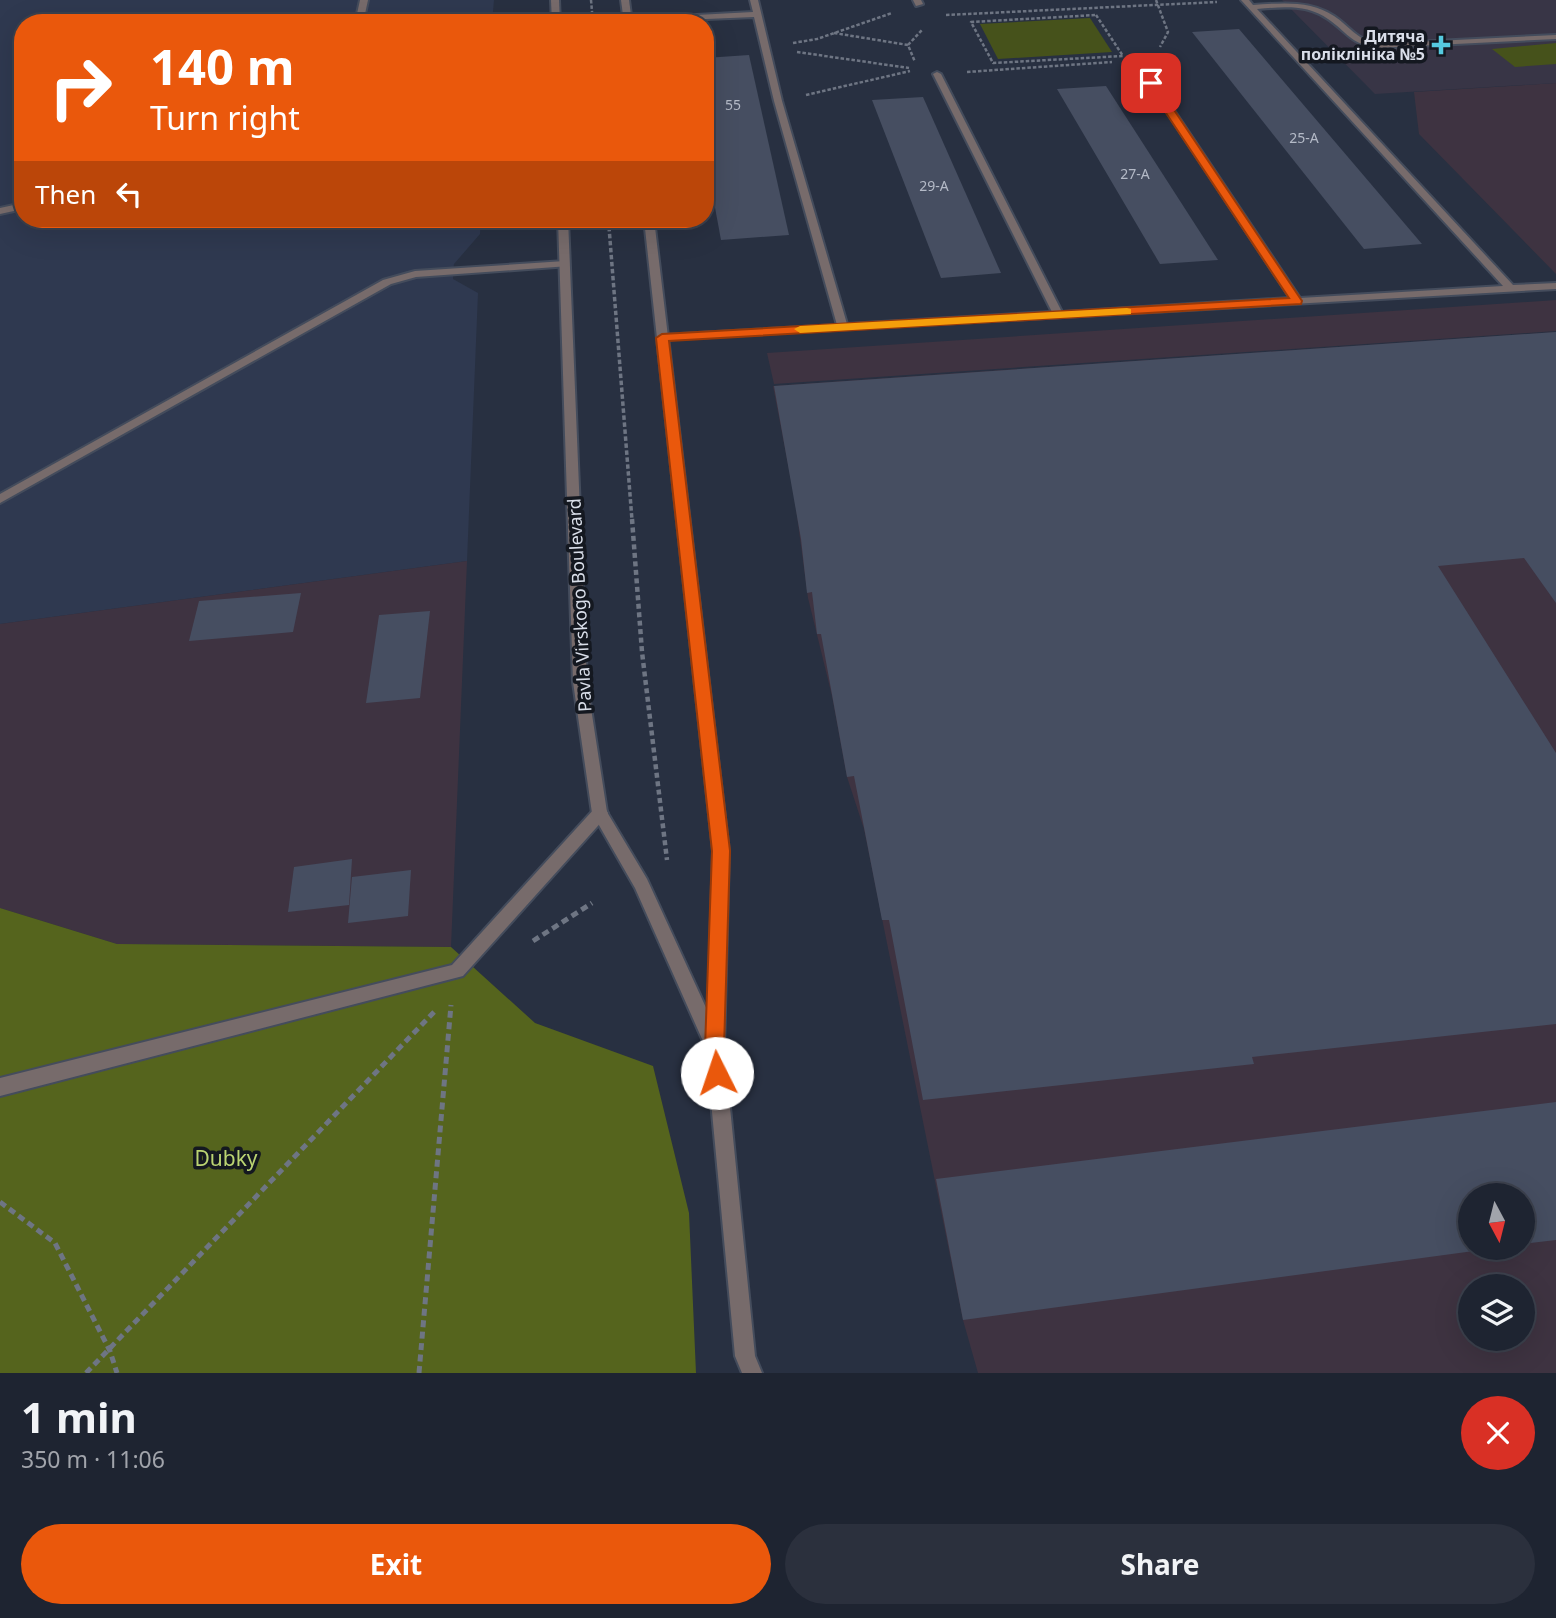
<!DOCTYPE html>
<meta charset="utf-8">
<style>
body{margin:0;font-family:"Noto Sans",sans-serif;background:#2b303d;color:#f1f3f6;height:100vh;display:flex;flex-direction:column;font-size:26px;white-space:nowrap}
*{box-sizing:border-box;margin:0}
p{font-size:23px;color:#a1a4ab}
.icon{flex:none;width:38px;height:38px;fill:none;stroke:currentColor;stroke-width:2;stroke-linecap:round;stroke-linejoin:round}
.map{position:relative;height:1373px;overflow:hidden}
.details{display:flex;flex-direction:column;background:#1e2431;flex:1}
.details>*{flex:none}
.banner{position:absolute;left:14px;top:14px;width:700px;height:214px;border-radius:28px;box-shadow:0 7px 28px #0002,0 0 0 2px #3c414d;background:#ea580c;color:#fff;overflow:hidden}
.needle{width:46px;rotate:173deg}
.tools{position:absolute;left:1458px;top:1183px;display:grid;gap:14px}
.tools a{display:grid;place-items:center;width:77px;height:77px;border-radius:50%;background:#1e2431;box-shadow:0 7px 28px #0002,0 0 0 2px #3c414d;font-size:35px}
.pin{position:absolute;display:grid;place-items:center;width:60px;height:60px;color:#fff;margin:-30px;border-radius:14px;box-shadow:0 4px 10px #0006}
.me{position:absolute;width:77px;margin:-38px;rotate:356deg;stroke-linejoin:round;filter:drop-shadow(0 0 5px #0008)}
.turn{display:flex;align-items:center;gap:24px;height:147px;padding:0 21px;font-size:32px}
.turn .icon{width:91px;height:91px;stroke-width:2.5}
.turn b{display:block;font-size:49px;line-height:60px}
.then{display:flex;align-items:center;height:66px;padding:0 21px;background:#0003;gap:14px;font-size:26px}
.round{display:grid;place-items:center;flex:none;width:74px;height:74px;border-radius:37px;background:#2b303d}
.headline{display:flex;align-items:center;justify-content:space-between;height:119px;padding:0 21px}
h1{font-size:42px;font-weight:700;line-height:52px}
.cta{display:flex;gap:14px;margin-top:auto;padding:14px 21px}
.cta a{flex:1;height:80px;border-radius:42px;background:#ea580c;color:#fff;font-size:28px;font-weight:700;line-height:80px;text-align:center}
.cta a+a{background:#2b303d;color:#f1f3f6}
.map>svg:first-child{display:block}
.built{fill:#2f3950}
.industrial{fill:#3e3341;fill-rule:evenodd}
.medical{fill:#383546}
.green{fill:#46521b}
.forest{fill:#55641d}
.building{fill:#464e61}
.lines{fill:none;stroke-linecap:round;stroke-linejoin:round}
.service-casing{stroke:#444c5c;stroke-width:4}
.tertiary-casing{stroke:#444c5c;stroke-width:4}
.path-far3{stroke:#6e7583;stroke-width:2.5;stroke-dasharray:3.5 2;stroke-linecap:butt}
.path-far2{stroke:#6e7583;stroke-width:3.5;stroke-dasharray:4.5 2.5;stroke-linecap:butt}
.path-far1{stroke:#6e7583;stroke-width:4.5;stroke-dasharray:5 3.5;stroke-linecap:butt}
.path{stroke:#6e7583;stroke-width:5;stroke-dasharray:7 4.5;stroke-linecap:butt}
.service{fill:#776b6b;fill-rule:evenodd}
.tertiary{fill:#776b6b;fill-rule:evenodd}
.route{fill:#ea580c;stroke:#983908;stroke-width:2}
.slow{fill:#f59e0b}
.poi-dot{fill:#55cadf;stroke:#141820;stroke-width:2.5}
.labels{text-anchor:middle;stroke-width:7;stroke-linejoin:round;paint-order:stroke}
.number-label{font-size:14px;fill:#b4bac7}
.far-poi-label{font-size:16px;font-weight:bold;fill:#d9dee9;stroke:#141820;text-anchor:end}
.street-label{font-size:18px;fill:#d9dee9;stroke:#141820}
.near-park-label{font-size:21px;fill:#bbd472;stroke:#141820}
</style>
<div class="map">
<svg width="1556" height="1373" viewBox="0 0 1556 1373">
<rect width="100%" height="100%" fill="#283041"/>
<!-- built -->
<path class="built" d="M0 0H494L492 23H23V219H481L480 234 454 264 453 271V279L478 293 467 561 0 624Z"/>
<!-- industrial -->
<g class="industrial">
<path d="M1556 83V274L1419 134 1414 92Z"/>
<path d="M1556 300V331L774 384 767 353Z"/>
<path d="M1556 332V1373H978L963 1320 864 829 847 777 832 696 808 598 795 501 773 386ZM1470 1195H1522V1248H1470ZM1470 1286H1522V1339H1470Z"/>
<path d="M467 561 451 947 117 944 0 908V624Z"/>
</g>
<!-- medical -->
<path class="medical" d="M1282 0H1556V83L1375 94Z"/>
<!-- green -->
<g class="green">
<path d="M1090 18 1112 52 998 59 980 24Z"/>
<path d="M1556 43V64L1515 67 1492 49Z"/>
</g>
<!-- forest -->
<path class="forest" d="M0 908 117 944 451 947 535 1023 653 1066 689 1213 696 1373H0Z"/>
<!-- building -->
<g class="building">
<path d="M1239 29 1422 244 1364 249 1192 32Z"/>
<path d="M749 55 789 235 721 240 705 153V58Z"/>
<path d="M1106 86 1218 260 1160 264 1057 89Z"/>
<path d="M923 97 1001 273 941 278 872 100Z"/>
<path d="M1556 332V603L1524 558 1438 566 1556 753V1024L1252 1057 1254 1064 923 1100 889 920H882L854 776 847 777 821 634H817L812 592 807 593 801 539 774 386Z"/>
<path d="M301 593 293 632 189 641 199 601Z"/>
<path d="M430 611 420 698 366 703 379 615Z"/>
<path d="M352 859 349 905 288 912 294 867Z"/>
<path d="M411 870 408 916 348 923 352 877Z"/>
<path d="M1556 1102V1240L1522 1244V1195H1470V1248H1496L963 1320 936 1179Z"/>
</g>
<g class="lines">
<defs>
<g id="service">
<path d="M360 0H368L363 23H355Z"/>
<path d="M750 0H758L782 101 847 324 1052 312 933 74 937 72 941 74 1062 312 1290 298 1133 61 1137 59 1141 61 1300 298 1503 286 1241 0H1249L1253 5C1281 3 1311 0 1334 16 1349 26 1357 39 1375 44L1556 35V39L1375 48C1349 42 1348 33 1328 19 1307 4 1282 7 1257 9L1513 285 1556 283V289L658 340V336L662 335 837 325 774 101 754 17 659 21 623 16 627 14 659 17 753 12Z"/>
<path d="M913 0H921L923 4 916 6Z"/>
<path d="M23 203V209L0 214V208Z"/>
<path d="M565 261 569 262V266L416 277 391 284 0 503V494L383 280 415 271Z"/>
<path d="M600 807 605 808 608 813 605 818 463 976 0 1096V1078L452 965 595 808Z"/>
</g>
<g id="tertiary">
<path d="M551 0H559L560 23H552Z"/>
<path d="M621 0H629L632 23H624Z"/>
<path d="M558 219H568L587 682 607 812 647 879 708 1012 713 851 644 219H654L729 851 724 1048 755 1356 762 1373H742L735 1356 706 1048 635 888 592 813 573 682Z"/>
</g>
</defs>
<!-- service casing -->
<use href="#service" class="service-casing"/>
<!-- tertiary casing -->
<use href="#tertiary" class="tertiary-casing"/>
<!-- path-far3 -->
<g class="path-far3">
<path d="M591 0 593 23"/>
<path d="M1156 0 1168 32 1160 47"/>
<path d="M946 15 1217 2"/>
<path d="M1096 15 1123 56 993 63 971 22Z"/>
<path d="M834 33 908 45 915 62"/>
<path d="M793 43 817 39 892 13"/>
<path d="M908 45 922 30"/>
<path d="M797 52 909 68"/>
<path d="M967 72 1112 62"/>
<path d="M806 95 910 71"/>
<path d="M608 219 609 229"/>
</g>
<!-- path-far2 -->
<path class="path-far2" d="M609 227 632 520"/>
<!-- path-far1 -->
<path class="path-far1" d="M632 519 642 652 667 860"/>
<!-- path -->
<g class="path">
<path d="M533 941 592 903"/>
<path d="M0 1202 55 1243 110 1351 117 1373"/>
<path d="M86 1373 435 1011"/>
<path d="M419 1373 451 1005"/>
</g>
<!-- service -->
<use href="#service" class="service"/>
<!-- tertiary -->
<use href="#tertiary" class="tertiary"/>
</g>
<!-- route -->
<path class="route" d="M1148 81 1156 83 1302 301 1301 304 669 341 730 851 724 1048 727 1073 724 1080 717 1083 710 1080 705 1048 712 851 656 338 662 334 1289 298 1146 83Z"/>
<!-- slow -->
<path class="slow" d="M1127 308 1131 309V314L800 333 794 329 800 326Z"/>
<!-- markers -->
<path class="poi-dot" d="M1437.5 34.5h7v7h7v7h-7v7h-7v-7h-7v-7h7z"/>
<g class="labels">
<!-- number labels -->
<g class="number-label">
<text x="733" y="110">55</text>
<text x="1304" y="143">25-А</text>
<text x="1135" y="179">27-А</text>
<text x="934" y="191">29-А</text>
</g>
<!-- far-poi labels -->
<g class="far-poi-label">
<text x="1425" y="42">Дитяча<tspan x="1425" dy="18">поліклініка №5</tspan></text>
</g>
<!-- street labels -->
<g class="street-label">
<text transform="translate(580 605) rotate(-93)" y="6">Pavla Virskogo Boulevard</text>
</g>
<!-- near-park labels -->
<g class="near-park-label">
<text x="226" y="1166">Dubky</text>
</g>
</g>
</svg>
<div class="tools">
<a><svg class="needle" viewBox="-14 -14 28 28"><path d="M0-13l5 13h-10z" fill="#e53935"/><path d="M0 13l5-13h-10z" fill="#a1a4ab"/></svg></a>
<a><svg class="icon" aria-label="layers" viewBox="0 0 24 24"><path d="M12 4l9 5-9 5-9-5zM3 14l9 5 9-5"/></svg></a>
</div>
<div class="pin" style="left:1151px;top:83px;background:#d93025"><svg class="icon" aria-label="arrive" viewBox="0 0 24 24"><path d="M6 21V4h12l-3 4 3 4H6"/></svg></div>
<svg class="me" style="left:717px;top:1073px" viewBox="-20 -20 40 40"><circle r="19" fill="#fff"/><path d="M0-13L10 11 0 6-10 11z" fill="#ea580c"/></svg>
<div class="banner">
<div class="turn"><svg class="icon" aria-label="right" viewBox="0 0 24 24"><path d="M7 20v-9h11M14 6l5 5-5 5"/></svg><div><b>140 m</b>Turn right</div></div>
<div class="then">Then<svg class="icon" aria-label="left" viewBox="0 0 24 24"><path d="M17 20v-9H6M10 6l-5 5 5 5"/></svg></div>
</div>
</div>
<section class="details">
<div class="headline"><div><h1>1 min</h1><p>350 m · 11:06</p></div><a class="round" style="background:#d93025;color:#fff"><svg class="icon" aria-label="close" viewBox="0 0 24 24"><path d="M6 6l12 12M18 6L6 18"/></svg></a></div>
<div class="cta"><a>Exit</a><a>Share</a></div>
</section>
